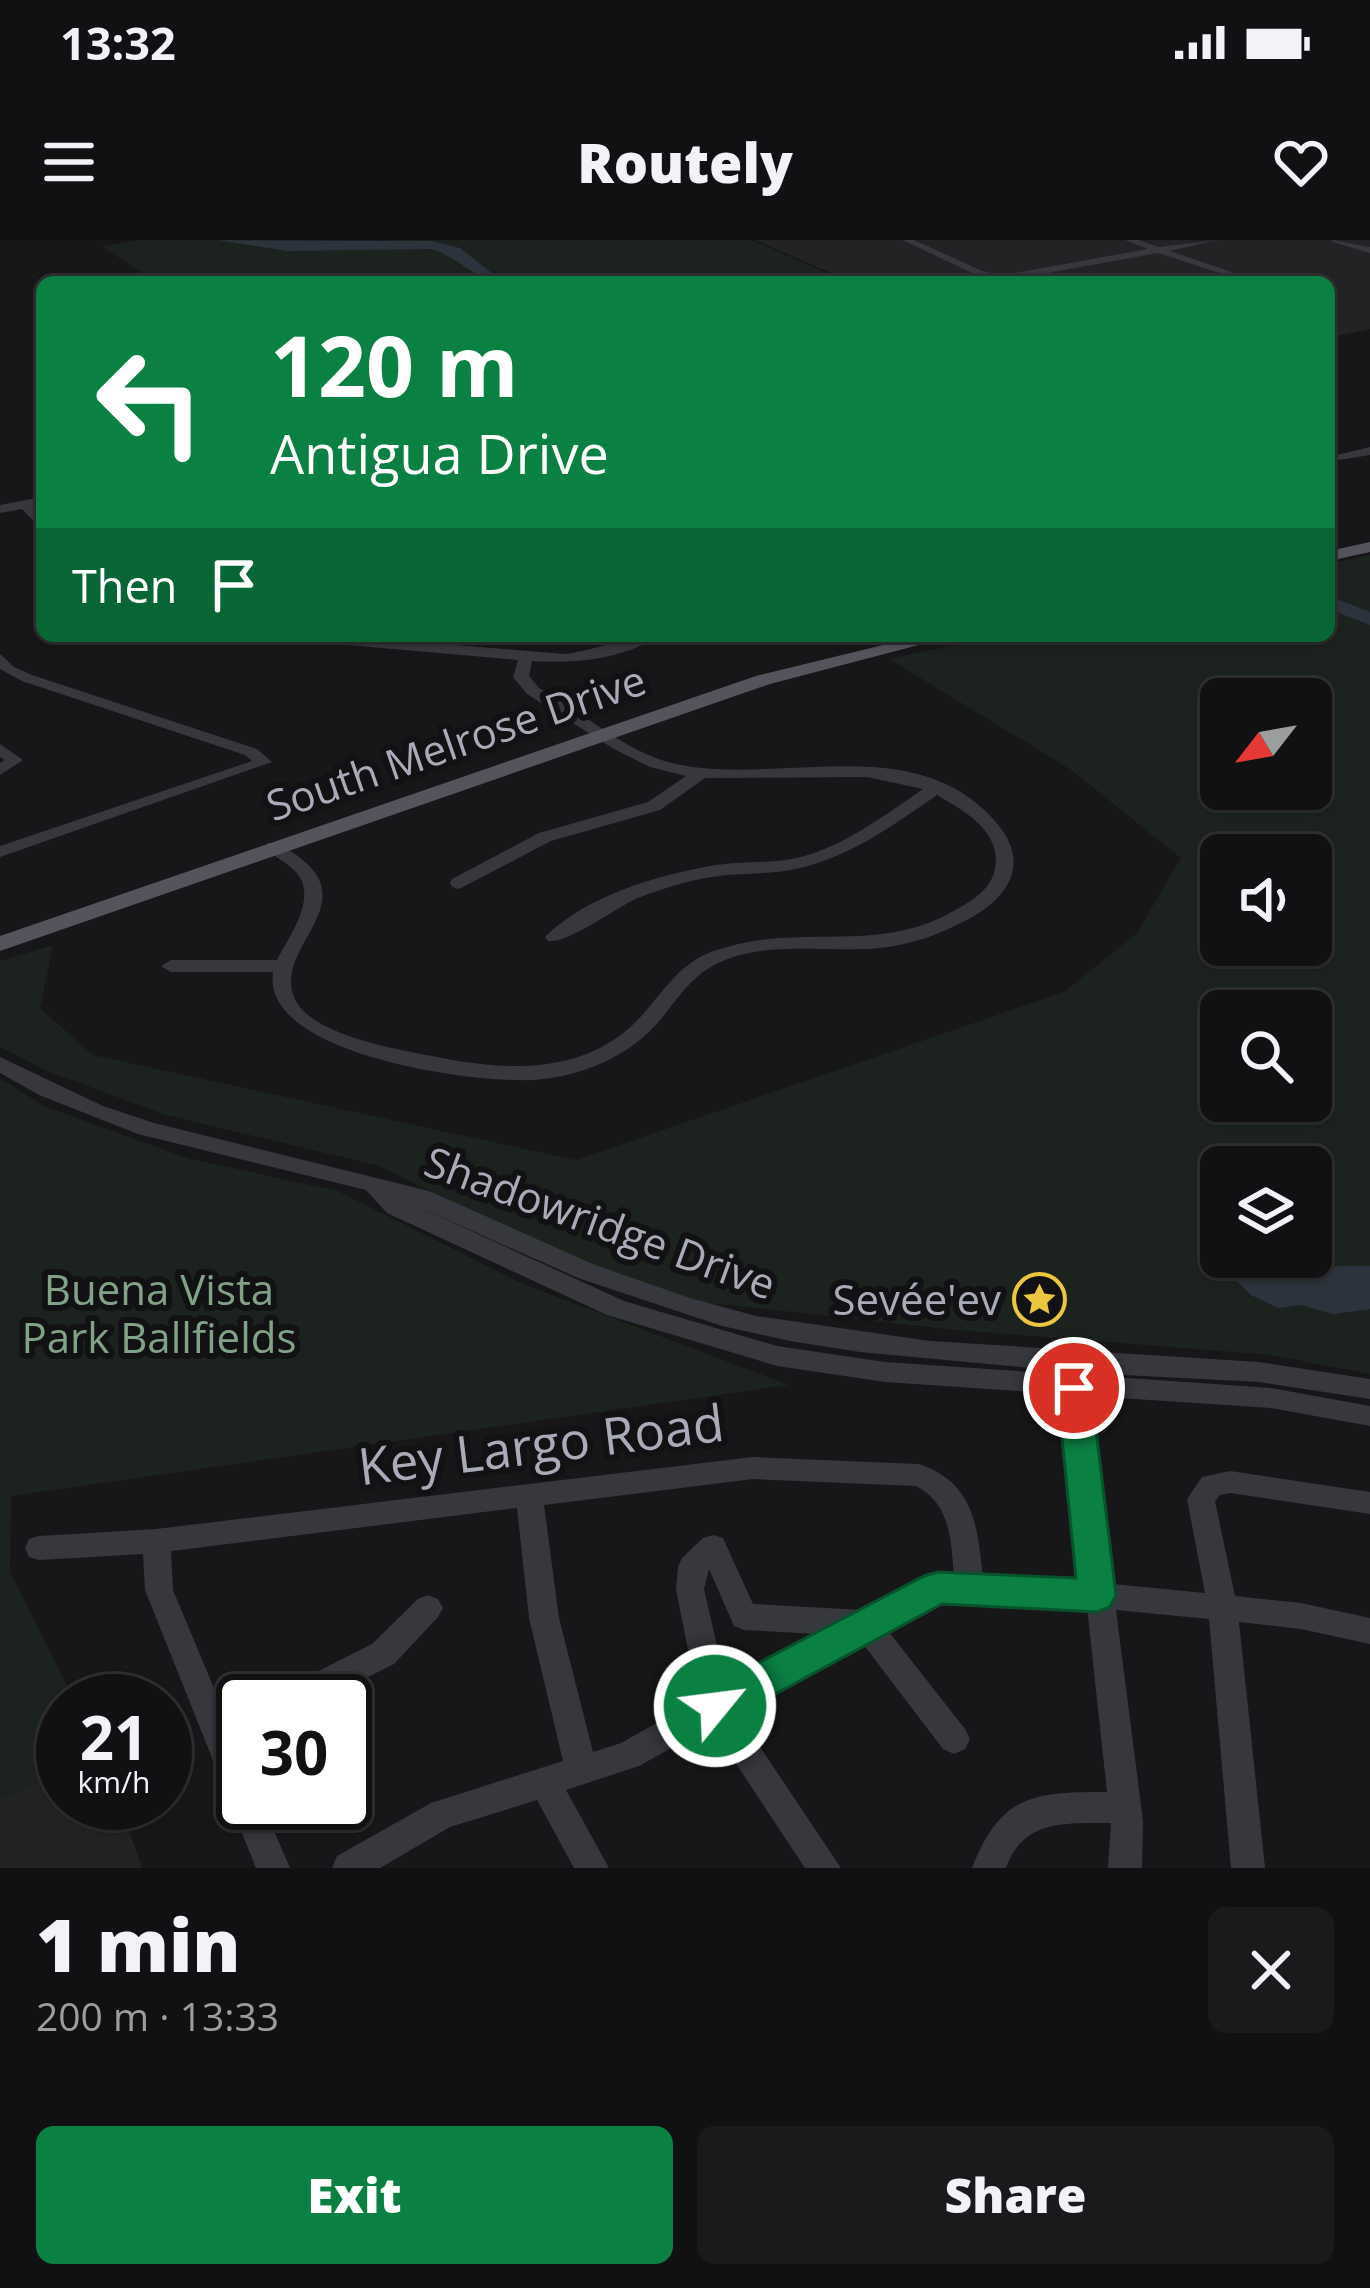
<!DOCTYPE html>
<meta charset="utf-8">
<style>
body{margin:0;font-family:"Open Sans",sans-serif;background:#1a191b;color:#f1f3f6;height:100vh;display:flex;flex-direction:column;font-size:45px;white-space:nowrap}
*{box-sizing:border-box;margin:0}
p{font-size:39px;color:#9c9d9f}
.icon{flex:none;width:66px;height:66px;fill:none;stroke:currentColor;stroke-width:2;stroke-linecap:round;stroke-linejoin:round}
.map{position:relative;height:1628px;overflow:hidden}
.side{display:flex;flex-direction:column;background:#111012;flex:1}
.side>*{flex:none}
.banner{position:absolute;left:36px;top:36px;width:1299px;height:366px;border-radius:18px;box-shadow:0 3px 9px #0004,0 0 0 3px #303032;background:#0b8043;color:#fff;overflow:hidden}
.needle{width:78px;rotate:239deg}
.fabs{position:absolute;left:1200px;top:438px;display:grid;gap:24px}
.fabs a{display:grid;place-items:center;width:132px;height:132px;border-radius:18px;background:#111012;box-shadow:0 3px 9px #0004,0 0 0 3px #303032;font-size:60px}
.speed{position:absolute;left:36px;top:1434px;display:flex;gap:24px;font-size:60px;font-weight:700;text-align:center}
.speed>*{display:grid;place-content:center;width:156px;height:156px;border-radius:50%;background:#111012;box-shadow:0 3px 9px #0004,0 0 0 3px #303032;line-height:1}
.speed small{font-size:30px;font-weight:400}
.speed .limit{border:6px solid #111;border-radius:18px;background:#fff;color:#111}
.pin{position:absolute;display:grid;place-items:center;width:102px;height:102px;color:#fff;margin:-51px;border:6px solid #fff;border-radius:50%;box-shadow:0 3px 12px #0007}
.me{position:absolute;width:132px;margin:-66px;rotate:61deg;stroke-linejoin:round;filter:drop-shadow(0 0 9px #0008)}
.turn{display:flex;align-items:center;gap:42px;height:252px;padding:0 36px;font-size:54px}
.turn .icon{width:156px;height:156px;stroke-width:2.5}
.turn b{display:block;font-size:84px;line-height:102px}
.then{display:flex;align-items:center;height:114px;padding:0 36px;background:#0003;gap:24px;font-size:45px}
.round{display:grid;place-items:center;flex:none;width:126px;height:126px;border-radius:18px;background:#1a191b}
.overview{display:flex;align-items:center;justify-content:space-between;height:204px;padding:0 36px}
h1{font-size:72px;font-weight:800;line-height:90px}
.cta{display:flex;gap:24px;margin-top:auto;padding:24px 36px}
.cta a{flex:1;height:138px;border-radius:18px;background:#0b8043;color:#fff;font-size:48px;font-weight:800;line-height:138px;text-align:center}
.cta a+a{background:#1a191b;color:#f1f3f6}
.status{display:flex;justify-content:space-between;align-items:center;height:84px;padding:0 60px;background:#111012;direction:ltr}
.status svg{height:33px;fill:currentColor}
header{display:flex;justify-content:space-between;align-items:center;height:156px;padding:0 36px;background:#111012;font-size:54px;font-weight:800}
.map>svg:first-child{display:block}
.built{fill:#232225}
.green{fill:#1c231e;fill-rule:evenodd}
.water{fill:#2d333c}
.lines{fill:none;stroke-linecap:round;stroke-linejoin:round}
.river{fill:#2d333c;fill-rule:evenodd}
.minor{fill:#37383d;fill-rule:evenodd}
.major{fill:#54545c;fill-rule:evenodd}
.route{fill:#0b8043;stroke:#07532c;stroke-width:3}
.labels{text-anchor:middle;stroke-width:12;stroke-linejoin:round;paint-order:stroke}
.street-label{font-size:42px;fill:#a9abb8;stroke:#121113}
.park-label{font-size:42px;fill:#81a287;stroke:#121113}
.poi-label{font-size:42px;fill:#a9abb8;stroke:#121113;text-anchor:end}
.near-street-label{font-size:51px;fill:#a9abb8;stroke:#121113}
</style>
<div class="status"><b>13:32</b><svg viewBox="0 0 49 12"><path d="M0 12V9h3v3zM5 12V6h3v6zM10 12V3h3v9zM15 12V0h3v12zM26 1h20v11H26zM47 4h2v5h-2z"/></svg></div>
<header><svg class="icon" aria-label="menu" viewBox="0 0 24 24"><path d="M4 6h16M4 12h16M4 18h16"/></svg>Routely<svg class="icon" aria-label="heart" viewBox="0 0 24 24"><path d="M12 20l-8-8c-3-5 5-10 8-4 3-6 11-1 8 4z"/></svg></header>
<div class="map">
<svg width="1370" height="1628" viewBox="0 0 1370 1628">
<rect width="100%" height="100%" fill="#171618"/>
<!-- built -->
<g class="built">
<path d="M755 0H1370V89L1329 98V42H851Z"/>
<path d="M63 1529V1563H119L142 1628H0V1559Z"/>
</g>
<!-- green -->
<g class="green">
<path d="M138 0H224L287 7 394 0H752L848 42H141L139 31 103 7Z"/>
<path d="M1370 315V1134L1271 1115 956 1090 644 1056 379 926 163 874 47 831 0 807V721L53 705 40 768 93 815 576 920 1064 752 1137 693 1181 618 1070 529 889 419 996 396H1329V324ZM1221 459H1311V549H1221ZM1221 615H1311V705H1221ZM1221 771H1311V861H1221ZM1221 927H1311V1017H1221Z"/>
<path d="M0 838 44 866 187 918 338 951 523 1044 789 1145 11 1256 10 1332 75 1461H63V1529L0 1559Z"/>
</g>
<!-- water -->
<path class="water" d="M1370 1026V1069L1333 1074 1301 1065 1278 1068 1251 1055 1222 1027Z"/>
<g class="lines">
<!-- river -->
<g class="river">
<path d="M218 0 431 1 460 8 503 42C476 42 458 16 431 9L287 11Z"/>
<path d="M1329 356 1370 372V385L1329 369Z"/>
</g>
<!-- minor -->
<g class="minor">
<path d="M903 0H914L982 31 1003 35 1148 9 1125 0H1138L1159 7 1217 0 1170 11 1261 42H1247L1158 13 1003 41 976 35Z"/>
<path d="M1332 0 1370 7V13L1333 2Z"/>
<path d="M1370 207V215L1339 220 1333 216Z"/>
<path d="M42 257V265L34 266 42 277V290L22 269 0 273V265Z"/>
<path d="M264 396H344L565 414C597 410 627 396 659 396 623 419 575 424 532 421L529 436 539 448C583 471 623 511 672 523 776 548 912 488 994 580 1006 593 1016 610 1013 628 1010 650 991 666 974 676 944 693 915 704 880 708 823 714 754 696 703 732 686 745 674 763 661 779 641 803 616 819 587 829 565 837 539 841 516 840 458 840 261 812 273 732H171L161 726 171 720H277C288 698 316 661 299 636 291 625 277 618 267 611V603C280 602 288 609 299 617 363 665 274 707 294 757 309 795 396 809 432 816 507 832 590 836 644 773 664 750 681 723 711 712 734 704 758 699 782 698 849 694 899 704 959 668 975 659 991 648 995 629 1002 591 964 571 937 555 895 584 852 616 800 628 776 634 751 633 727 635 696 638 666 647 638 658 615 668 568 704 548 701L545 697C587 655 660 634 717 625 744 621 773 624 801 617 846 605 885 575 923 549L867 537 705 538 660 570 551 601 459 649 452 647 450 643 452 639 539 593 648 562 686 536 650 527 614 509 527 454 513 437 518 420 290 400 266 404 259 400Z"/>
<path d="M848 396H863L866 400 859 404Z"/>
<path d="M0 414 14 427 32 435 257 509 272 522 0 617V606L252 521 245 515 22 441 0 429Z"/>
<path d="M0 504 23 520 0 535V523L4 520 0 517Z"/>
<path d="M0 817 103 866 154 883 429 951 595 1025 690 1058 756 1076 930 1101 1259 1122 1370 1139V1159L1259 1142 1085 1133 1086 1135 1271 1148 1370 1166V1186L1271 1168 1089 1156 1113 1344 1205 1353 1187 1259 1202 1237 1230 1231 1370 1252V1274L1230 1253 1220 1255 1215 1261 1235 1356 1301 1363 1370 1378V1404L1301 1389 1239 1382 1265 1628H1231L1209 1379 1116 1370 1143 1581 1142 1628H1108L1111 1583C1066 1583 1023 1579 1006 1628H972C1001 1554 1034 1552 1107 1552L1087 1367 940 1361 885 1387 965 1489 970 1499 965 1509 954 1514 943 1509 860 1400 736 1471 841 1628H805L711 1486 639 1526 566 1550 609 1628H574L537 1560 450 1587 380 1628H332L337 1616 431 1563 563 1521 529 1378 517 1268 171 1311 173 1350 226 1477 243 1470V1500L237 1503 243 1517V1563H262L290 1628H256L145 1350 143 1314 39 1320 29 1317 25 1308 29 1299 39 1296 156 1289 753 1217 919 1224C975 1243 977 1286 983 1337L1084 1342 1062 1154 885 1142 777 1126 607 1075 387 973 366 950 138 894 39 855 0 833ZM401 959 578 1038 722 1086 790 1101 860 1112 1062 1131 1060 1134 885 1122 777 1106 624 1061ZM753 1239 916 1246C951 1264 951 1301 954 1336L928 1339 862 1370 753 1364 723 1298 713 1295 703 1298 682 1318 678 1327 676 1349 698 1460 621 1503 593 1512 559 1378 544 1265ZM709 1329 734 1386 744 1390 818 1394 726 1445 704 1349Z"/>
<path d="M428 1355 438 1359 443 1368 438 1377 394 1424 320 1461H275L279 1451 372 1404 418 1359Z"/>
</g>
<!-- major -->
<g class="major">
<path d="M1370 302V312L1329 321V311Z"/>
<path d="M920 396H953L770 444 0 711V696L756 436Z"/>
</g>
</g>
<!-- route -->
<path class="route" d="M1074 1134 1086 1138 1091 1148 1116 1355 1110 1367 1097 1372 942 1364 729 1479 715 1484 701 1479 695 1466 701 1453 924 1336 938 1332 1076 1338 1057 1148 1062 1138Z"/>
<!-- icons -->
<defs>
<symbol id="sight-ring" viewBox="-11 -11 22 22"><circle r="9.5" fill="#121113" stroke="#ebc83b" stroke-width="1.5"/><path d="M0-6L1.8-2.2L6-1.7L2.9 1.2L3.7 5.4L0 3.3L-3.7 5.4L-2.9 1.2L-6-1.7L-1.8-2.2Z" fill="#ebc83b"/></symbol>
</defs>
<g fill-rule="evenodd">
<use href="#sight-ring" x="1010" y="1030" width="59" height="59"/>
</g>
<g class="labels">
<!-- street labels -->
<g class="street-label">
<text transform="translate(456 503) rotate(-19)" y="15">South Melrose Drive</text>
<text transform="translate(600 983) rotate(20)" y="15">Shadowridge Drive</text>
</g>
<!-- park labels -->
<g class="park-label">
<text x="159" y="1065">Buena Vista<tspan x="159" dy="48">Park Ballfields</tspan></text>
</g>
<!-- poi labels -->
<g class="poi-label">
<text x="1001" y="1075">Sevée'ev</text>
</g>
<!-- near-street labels -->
<g class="near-street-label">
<text transform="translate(541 1205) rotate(-7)" y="18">Key Largo Road</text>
</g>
</g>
</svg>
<div class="fabs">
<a><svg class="needle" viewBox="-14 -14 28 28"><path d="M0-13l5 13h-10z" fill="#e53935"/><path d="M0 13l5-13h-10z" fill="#9c9d9f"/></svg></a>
<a><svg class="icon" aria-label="sound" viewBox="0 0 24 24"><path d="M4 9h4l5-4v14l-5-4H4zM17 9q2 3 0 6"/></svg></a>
<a><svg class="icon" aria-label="search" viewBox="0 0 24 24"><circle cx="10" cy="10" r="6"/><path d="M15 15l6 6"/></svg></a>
<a><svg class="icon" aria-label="layers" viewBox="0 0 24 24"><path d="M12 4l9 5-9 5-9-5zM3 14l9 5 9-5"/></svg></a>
</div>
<div class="speed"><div>21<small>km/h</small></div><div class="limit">30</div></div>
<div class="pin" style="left:1074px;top:1148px;background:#d93025"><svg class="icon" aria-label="arrive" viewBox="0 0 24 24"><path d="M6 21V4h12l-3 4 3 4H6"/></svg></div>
<svg class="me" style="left:715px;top:1466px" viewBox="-20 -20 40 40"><circle r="17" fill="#0b8043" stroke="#fff" stroke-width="3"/><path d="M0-11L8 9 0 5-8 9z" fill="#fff"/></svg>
<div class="banner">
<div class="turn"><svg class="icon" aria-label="left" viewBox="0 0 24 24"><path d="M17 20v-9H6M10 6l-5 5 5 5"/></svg><div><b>120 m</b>Antigua Drive</div></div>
<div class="then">Then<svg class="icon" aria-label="arrive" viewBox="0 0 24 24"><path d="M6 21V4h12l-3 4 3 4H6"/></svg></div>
</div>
</div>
<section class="side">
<div class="overview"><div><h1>1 min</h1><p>200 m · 13:33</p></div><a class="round"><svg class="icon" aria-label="close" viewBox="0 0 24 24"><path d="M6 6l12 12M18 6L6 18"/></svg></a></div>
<div class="cta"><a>Exit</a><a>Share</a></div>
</section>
